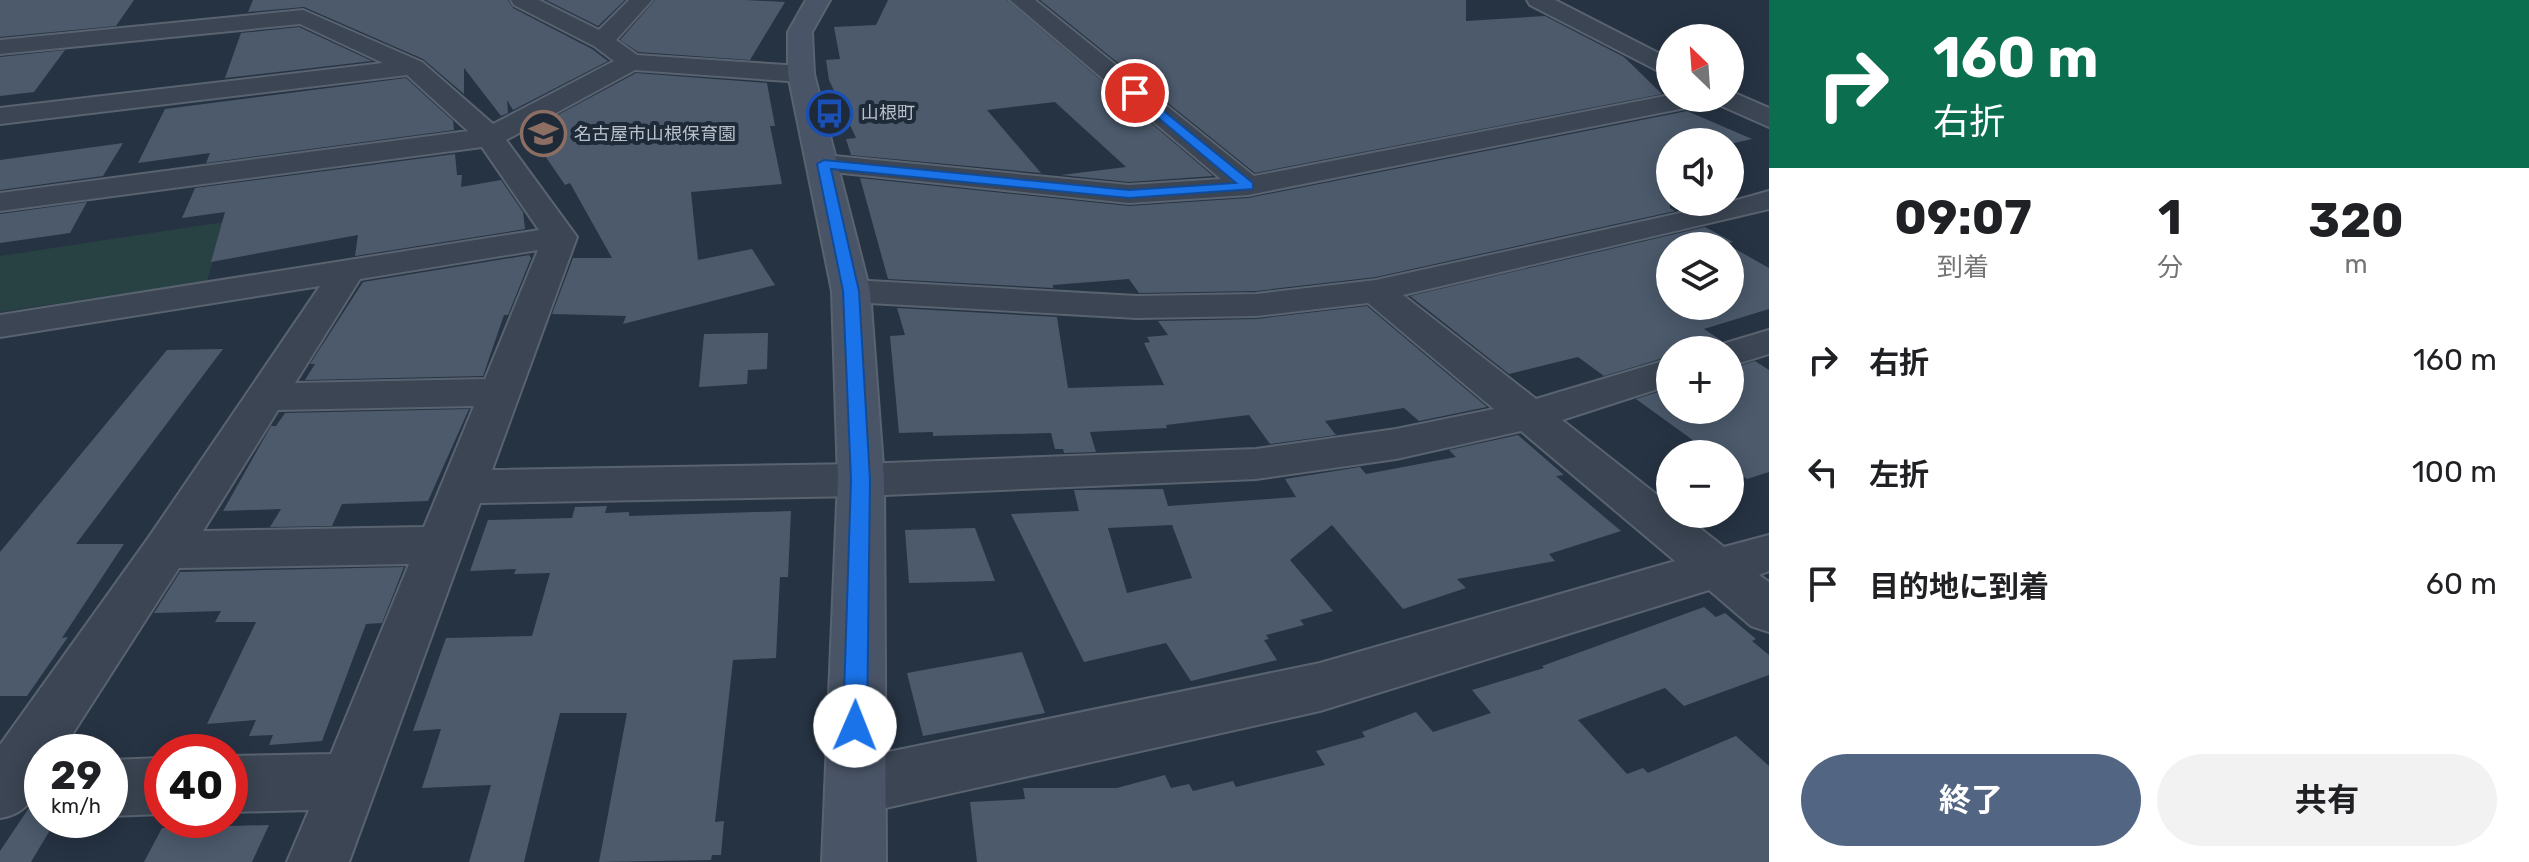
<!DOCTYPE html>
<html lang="ja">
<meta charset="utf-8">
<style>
body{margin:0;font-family:Rubik,"Noto Sans JP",sans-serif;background:#f2f2f2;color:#202124;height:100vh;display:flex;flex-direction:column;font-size:30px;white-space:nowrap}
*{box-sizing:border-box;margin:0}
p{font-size:26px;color:#757577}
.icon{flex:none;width:44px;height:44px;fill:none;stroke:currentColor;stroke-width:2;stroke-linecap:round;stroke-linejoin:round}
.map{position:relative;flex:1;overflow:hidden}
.drawer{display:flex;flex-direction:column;background:#fff;width:760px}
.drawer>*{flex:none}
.guide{background:#0b6e4f;color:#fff;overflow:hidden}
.needle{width:52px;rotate:335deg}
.controls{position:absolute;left:1656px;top:24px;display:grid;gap:16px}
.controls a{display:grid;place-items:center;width:88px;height:88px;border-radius:50%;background:#fff;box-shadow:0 4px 20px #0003;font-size:40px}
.speed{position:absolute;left:24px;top:734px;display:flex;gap:16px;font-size:40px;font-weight:700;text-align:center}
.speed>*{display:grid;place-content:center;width:104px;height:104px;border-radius:50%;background:#fff;box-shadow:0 4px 20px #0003;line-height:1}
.speed small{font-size:20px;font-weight:400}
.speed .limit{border:12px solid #d22;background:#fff;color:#111}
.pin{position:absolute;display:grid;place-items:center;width:68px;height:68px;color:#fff;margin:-34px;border:4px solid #fff;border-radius:50%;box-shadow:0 2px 8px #0007}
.me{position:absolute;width:88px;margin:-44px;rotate:1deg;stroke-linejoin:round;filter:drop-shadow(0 0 6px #0008)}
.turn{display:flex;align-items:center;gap:28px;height:168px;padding:0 32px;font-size:36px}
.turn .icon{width:104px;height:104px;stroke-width:2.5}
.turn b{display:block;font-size:56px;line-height:68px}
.eta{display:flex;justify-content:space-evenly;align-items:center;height:136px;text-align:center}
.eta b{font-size:48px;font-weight:700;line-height:56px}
.cta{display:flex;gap:16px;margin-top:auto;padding:16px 32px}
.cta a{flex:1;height:92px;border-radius:48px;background:#526684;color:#fff;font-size:32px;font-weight:700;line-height:92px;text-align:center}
.cta a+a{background:#f2f2f2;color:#202124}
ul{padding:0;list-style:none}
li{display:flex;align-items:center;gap:24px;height:112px;padding:0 32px}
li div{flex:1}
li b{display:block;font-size:30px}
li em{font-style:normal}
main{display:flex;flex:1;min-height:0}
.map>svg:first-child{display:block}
.green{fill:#284244}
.building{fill:#4c5a6c;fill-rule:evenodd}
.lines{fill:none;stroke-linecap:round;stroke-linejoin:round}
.street-casing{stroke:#596370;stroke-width:4}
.secondary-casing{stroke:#596370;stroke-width:4}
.street{fill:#3b4553;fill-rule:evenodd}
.secondary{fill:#495466;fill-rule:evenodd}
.route{fill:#1a73e8;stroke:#114b97;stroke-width:2}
.labels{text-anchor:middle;stroke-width:8;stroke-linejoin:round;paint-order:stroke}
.far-poi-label{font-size:18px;fill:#b8c0cc;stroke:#1f2a38;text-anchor:start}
</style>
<main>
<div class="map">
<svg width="1769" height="862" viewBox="0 0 1769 862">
<rect width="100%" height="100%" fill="#263343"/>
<!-- green -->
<path class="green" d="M224 222 207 281 0 312V256Z"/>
<!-- building -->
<g class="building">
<path d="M0 0H134L116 26 0 37Z"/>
<path d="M253 0H508L513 8 592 49 608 61 513 110 507 100 508 113 501 116 464 68V94L423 59 304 7 248 12Z"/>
<path d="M546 0H625L598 26Z"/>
<path d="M655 0H745L785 2 750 60 638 52 620 40Z"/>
<path d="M888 0H1007L1213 176 1129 182 1061 175 1126 167 1055 102 987 110 1041 173 851 155 846 139 856 138 829 80 826 60 840 59 834 27 876 25Z"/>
<path d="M1040 0H1466V21L1545 16 1624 57 1662 94 1255 173Z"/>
<path d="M299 27 372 61 225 78 241 33Z"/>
<path d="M65 50 34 92 0 96V57Z"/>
<path d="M636 73 767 83 775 126H770L782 184 691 192 698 260 752 249 775 285 623 324 626 316 552 314 573 258H612L570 183 565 185 528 131Z"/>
<path d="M406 78 453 121 454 130 206 163 210 153 138 163 165 109Z"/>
<path d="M1687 111 1752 139 1730 144 1670 142V208L1675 211 1376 277 1256 291 1139 293 1129 279 1053 285V288L888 279 860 178 1129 206 1248 198Z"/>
<path d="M123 143 103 176 0 190V160Z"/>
<path d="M455 154 457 175H462L461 187 501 180 523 212 525 229 355 256 358 235 211 262 225 212 182 218 195 188Z"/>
<path d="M87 202 70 233 0 243V214Z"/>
<path d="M1705 227 1733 242 1725 244 1730 246H1670V306H1730V246L1769 268V309L1704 329 1722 341 1714 344 1710 350H1670V356L1604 376 1578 357 1509 374 1410 296Z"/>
<path d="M529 255 531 258 508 315H504L483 376 305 380 315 364H310L363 282Z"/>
<path d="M1367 306 1487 407 1419 421 1404 408 1325 421 1336 435 1270 444 1249 415 1166 425 1167 428 1090 432 1096 452 1064 453 1063 449H1055L1051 433 933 436V432L899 433 890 336 905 335 897 308 1057 317 1068 388 1164 385 1144 343 1150 342 1147 337 1168 335 1158 321 1256 319Z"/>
<path d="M768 333 767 369 748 370 747 384 699 387 704 334Z"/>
<path d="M223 349 76 544H124L62 638 68 637 27 696H0V552L167 350Z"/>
<path d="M1755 361 1769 370V472L1747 479 1730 467V454H1712L1636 399 1670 388V410H1730V369Z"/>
<path d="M469 409 428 501 342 504 332 526 270 527 281 509 223 511 271 426H276L285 413Z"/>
<path d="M1518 435 1564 475 1556 476 1621 531 1549 554 1555 561 1457 579 1466 588 1403 609 1332 525 1290 560 1333 611 1300 620 1304 625 1266 635 1269 639 1264 640 1277 660 1191 681 1166 643 1084 662 1011 514 1079 511 1074 490 1163 489 1168 506 1296 497 1285 479 1360 467 1366 474 1456 457 1449 450ZM1172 525 1192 578 1127 593 1108 528Z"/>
<path d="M607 506 605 513 629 512V516L791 511 788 577H780L776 658 733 660 715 822 724 821 721 855H712L711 860 599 862 627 713H560L524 862H469L491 785 422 788 441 729 413 731 446 638 532 636 550 573 514 574 516 569 470 571 488 520 572 518 575 507Z"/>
<path d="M975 528 995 581 909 583 905 530Z"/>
<path d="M404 567 382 623 366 624 322 741 269 745 273 735 249 736 256 720 207 724 256 622H215L221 611 154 613 180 572Z"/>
<path d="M1704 607 1716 617 1725 613 1756 639 1752 641 1769 655V675L1684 706 1665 688 1578 720 1627 774 1643 768 1648 773 1736 736 1769 766V862H977L970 802 1025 799 1023 788H1117L1165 775 1171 788 1189 784 1193 791 1233 781 1236 787 1325 765 1316 751 1365 737 1362 732 1416 712 1433 732 1491 713 1472 690 1544 668 1542 666Z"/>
<path d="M1022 652 1045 713 923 736 907 673Z"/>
<path d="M42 783V820H56L31 862H0V851L37 796Z"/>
<path d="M269 825 252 862H144L162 828Z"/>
</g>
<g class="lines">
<defs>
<g id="street">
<path d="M511 0H539L599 30 629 0H652L616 40 637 55 801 66 810 69 814 74 810 79 801 82 635 70 506 140 577 237 492 470 861 464 1256 449 1396 429 1494 409 1368 303 1256 316 1137 318 851 302 838 299 833 291 838 283 851 280 1137 296 1256 294 1376 280 1730 202 1769 191V209L1403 295 1536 399 1670 359V385L1562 420 1670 505V514H1682L1724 547 1769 535V571L1759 575 1769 582V632L1751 626 1709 590 1320 711 854 815 833 807 825 787 833 767 854 759 1320 663 1675 561 1521 431 1396 459 1256 479 861 496 480 503 349 862H287L309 810 230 812V756L331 754 409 564 179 568 61 752H42C42 783 35 813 0 818V745L149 537 320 286 0 337V315L539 230 482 147 0 211V193L468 131 407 75 0 124V108L383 63 300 24 0 54V40L303 10 422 62 493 124 614 61 594 46 514 5ZM538 250 485 379 295 383 360 279ZM474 406 424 527 203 531 278 410Z"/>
<path d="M1010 0H1035L1254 176 1670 95V98H1708L1704 104 1695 106 1248 195 1129 203 814 170 809 164 814 158 824 155 1129 185 1221 179Z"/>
<path d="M1527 0H1555L1670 59V77L1530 5Z"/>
<path d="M1730 91 1769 108V127L1717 104 1713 98H1730Z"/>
<path d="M1769 330V354L1730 366V350H1713L1716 346Z"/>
<path d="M162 758V814L110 816V760Z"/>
</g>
<path id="secondary" d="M806 0H830L812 32 814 74 870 291 884 480 886 862H822L838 480 832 291 788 74V32Z"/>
</defs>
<!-- street casing -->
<use href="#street" class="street-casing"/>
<!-- secondary casing -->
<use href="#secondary" class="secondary-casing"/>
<!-- street -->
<use href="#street" class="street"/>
<!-- secondary -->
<use href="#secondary" class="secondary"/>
</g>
<!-- route -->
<path class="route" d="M1131 91H1139L1253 183V189L1129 198 831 169 859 291 870 480 867 726 864 733 855 736 846 733 843 726 851 480 843 291 817 164 824 160 1129 190 1236 183 1131 95Z"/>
<!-- icons -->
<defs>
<symbol id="bus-ring" viewBox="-11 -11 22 22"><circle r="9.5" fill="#1f2a38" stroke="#1a4fb4" stroke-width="1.5"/><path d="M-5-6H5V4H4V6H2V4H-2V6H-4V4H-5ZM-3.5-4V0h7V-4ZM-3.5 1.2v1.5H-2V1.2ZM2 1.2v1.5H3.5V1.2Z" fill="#1a4fb4"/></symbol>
<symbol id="school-ring" viewBox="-11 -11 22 22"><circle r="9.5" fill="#1f2a38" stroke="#8d6e63" stroke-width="1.5"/><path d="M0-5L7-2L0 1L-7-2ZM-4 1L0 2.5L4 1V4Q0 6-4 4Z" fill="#8d6e63"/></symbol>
</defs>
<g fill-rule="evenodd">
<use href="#bus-ring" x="804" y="88" width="51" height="51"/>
<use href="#school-ring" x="518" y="108" width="51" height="51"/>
</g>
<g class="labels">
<!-- far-poi labels -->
<g class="far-poi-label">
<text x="861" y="119">山根町</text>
<text x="574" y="140">名古屋市山根保育園</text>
</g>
</g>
</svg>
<div class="controls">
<a><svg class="needle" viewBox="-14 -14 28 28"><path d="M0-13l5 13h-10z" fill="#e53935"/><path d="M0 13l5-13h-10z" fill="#757577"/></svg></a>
<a><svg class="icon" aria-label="sound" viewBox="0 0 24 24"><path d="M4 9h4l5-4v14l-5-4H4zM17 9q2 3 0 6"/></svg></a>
<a><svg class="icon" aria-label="layers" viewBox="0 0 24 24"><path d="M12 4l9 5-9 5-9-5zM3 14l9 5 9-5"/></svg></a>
<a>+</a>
<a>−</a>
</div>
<div class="speed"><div>29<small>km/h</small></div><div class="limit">40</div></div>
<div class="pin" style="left:1135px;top:93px;background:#d93025"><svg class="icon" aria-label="arrive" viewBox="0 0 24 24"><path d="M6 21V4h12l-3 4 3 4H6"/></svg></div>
<svg class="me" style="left:855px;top:726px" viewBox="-20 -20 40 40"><circle r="19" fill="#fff"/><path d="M0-13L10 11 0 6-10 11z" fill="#1a73e8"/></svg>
</div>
<section class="drawer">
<div class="guide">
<div class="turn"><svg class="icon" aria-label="right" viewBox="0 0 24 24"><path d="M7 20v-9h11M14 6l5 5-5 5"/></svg><div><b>160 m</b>右折</div></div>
</div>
<div class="eta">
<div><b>09:07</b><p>到着</p></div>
<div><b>1</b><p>分</p></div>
<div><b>320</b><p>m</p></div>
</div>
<ul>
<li><svg class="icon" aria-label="right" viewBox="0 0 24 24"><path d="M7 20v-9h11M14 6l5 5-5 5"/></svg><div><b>右折</b></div><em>160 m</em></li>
<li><svg class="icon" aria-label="left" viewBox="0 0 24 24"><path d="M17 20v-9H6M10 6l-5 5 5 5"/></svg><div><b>左折</b></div><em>100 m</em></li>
<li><svg class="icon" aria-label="arrive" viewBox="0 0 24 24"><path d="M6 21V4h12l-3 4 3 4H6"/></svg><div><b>目的地に到着</b></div><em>60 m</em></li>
</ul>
<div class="cta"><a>終了</a><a>共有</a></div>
</section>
</main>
